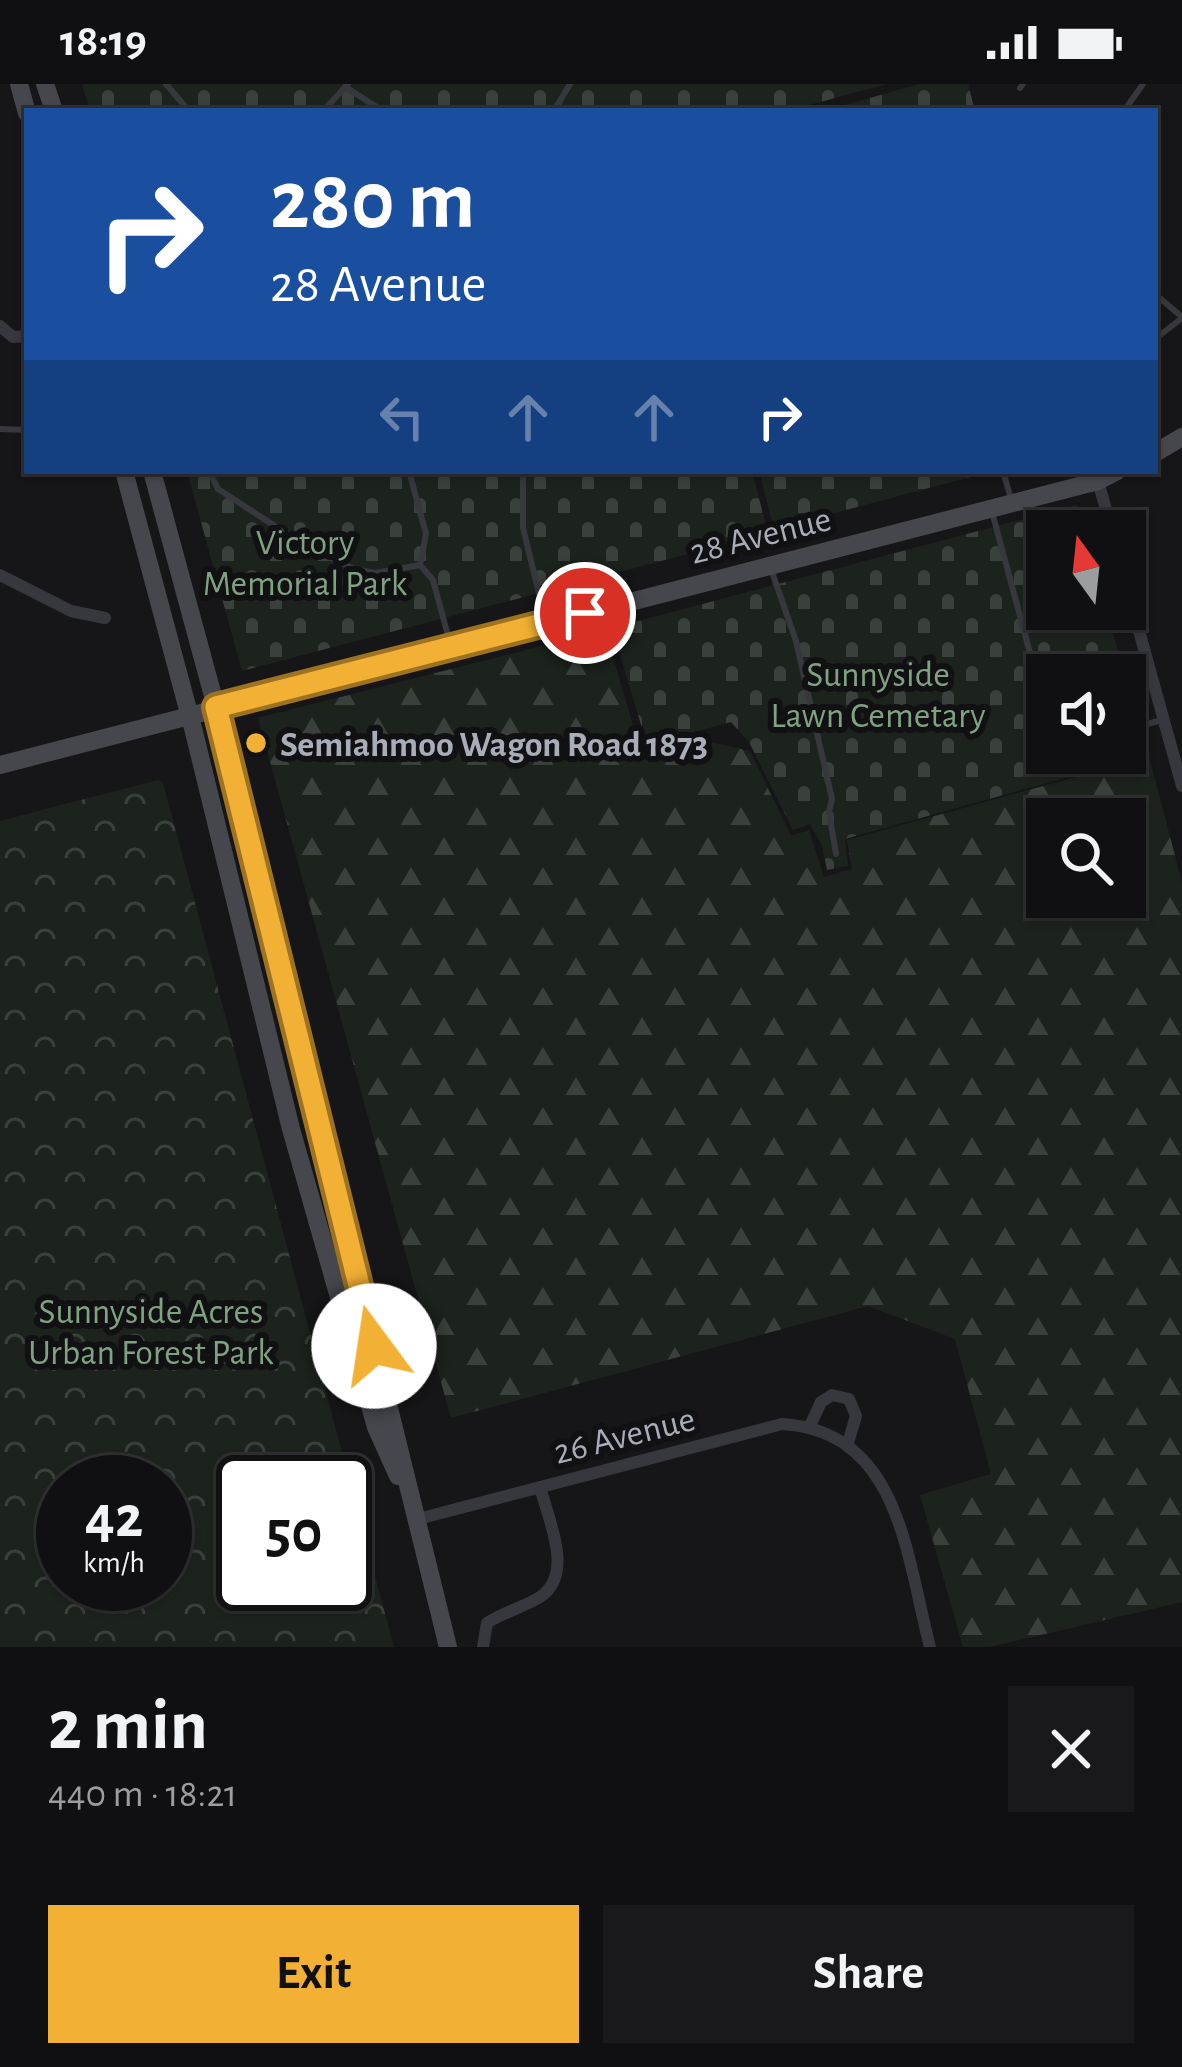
<!DOCTYPE html>
<meta charset="utf-8">
<style>
body{margin:0;font-family:"Alegreya Sans",sans-serif;background:#19191b;color:#f1f3f6;height:100vh;display:flex;flex-direction:column;font-size:45px;white-space:nowrap}
*{box-sizing:border-box;margin:0}
p{font-size:39px;color:#9c9d9f}
.icon{flex:none;width:66px;height:66px;fill:none;stroke:currentColor;stroke-width:2;stroke-linecap:round;stroke-linejoin:round}
.map{position:relative;height:1563px;overflow:hidden}
.panel{display:flex;flex-direction:column;background:#101012;flex:1}
.panel>*{flex:none}
.top-card{position:absolute;left:24px;top:24px;width:1134px;height:366px;border-radius:0px;box-shadow:0 3px 9px #0004,0 0 0 3px #303032;background:#1a4fa0;color:#fff;overflow:hidden}
.needle{width:78px;rotate:345deg}
.controls{position:absolute;left:1026px;top:426px;display:grid;gap:24px}
.controls a{display:grid;place-items:center;width:120px;height:120px;border-radius:0px;background:#101012;box-shadow:0 3px 9px #0004,0 0 0 3px #303032;font-size:60px}
.speed{position:absolute;left:36px;top:1371px;display:flex;gap:24px;font-size:60px;font-weight:700;text-align:center}
.speed>*{display:grid;place-content:center;width:156px;height:156px;border-radius:50%;background:#101012;box-shadow:0 3px 9px #0004,0 0 0 3px #303032;line-height:1}
.speed small{font-size:30px;font-weight:400}
.speed .limit{border:6px solid #111;border-radius:18px;background:#fff;color:#111}
.pin{position:absolute;display:grid;place-items:center;width:102px;height:102px;color:#fff;margin:-51px;border:6px solid #fff;border-radius:50%;box-shadow:0 3px 12px #0007}
.me{position:absolute;width:132px;margin:-66px;rotate:346deg;stroke-linejoin:round;filter:drop-shadow(0 0 9px #0008)}
.turn{display:flex;align-items:center;gap:42px;height:252px;padding:0 48px;font-size:54px}
.turn .icon{width:156px;height:156px;stroke-width:2.5}
.turn b{display:block;font-size:84px;line-height:102px}
.lanes{display:flex;align-items:center;height:114px;padding:0 48px;background:#0003;justify-content:center;gap:60px;direction:ltr}
.lanes .off{opacity:.35}
.round{display:grid;place-items:center;flex:none;width:126px;height:126px;border-radius:0px;background:#19191b}
.headline{display:flex;align-items:center;justify-content:space-between;height:204px;padding:0 48px}
h1{font-size:72px;font-weight:700;line-height:90px}
.cta{display:flex;gap:24px;margin-top:auto;padding:24px 48px}
.cta a{flex:1;height:138px;border-radius:0px;background:#f2b134;color:#111;font-size:48px;font-weight:700;line-height:138px;text-align:center}
.cta a+a{background:#19191b;color:#f1f3f6}
.status{display:flex;justify-content:space-between;align-items:center;height:84px;padding:0 60px;background:#101012;direction:ltr}
.status svg{height:33px;fill:currentColor}
.map>svg:first-child{display:block}
.forest{fill:url(#forest-firs);fill-rule:evenodd}
.cemetery{fill:url(#cemetery-stones)}
.park{fill:url(#park-crowns);fill-rule:evenodd}
.lines{fill:none;stroke-linecap:round;stroke-linejoin:round}
.lane{stroke:#37383d;stroke-width:6}
.street{stroke:#37383d;stroke-width:12}
.secondary{stroke:#45474d;stroke-width:18}
.route-casing{stroke:#9d7322;stroke-width:30}
.route{stroke:#f2b134;stroke-width:21}
.poi-dot{fill:#f2b134;stroke:#111113;stroke-width:4.5}
.labels{text-anchor:middle;stroke-width:12;stroke-linejoin:round;paint-order:stroke}
.street-label{font-size:36px;fill:#a8adb8;stroke:#111113}
.park-label{font-size:36px;fill:#7fa381;stroke:#111113}
.poi-label{font-size:36px;font-weight:bold;fill:#a8adb8;stroke:#111113;text-anchor:start}
</style>
<div class="status"><b>18:19</b><svg viewBox="0 0 49 12"><path d="M0 12V9h3v3zM5 12V6h3v6zM10 12V3h3v9zM15 12V0h3v12zM26 1h20v11H26zM47 4h2v5h-2z"/></svg></div>
<div class="map">
<svg width="1182" height="1563" viewBox="0 0 1182 1563">
<defs>
<pattern id="forest-firs" width="22" height="20" patternUnits="userSpaceOnUse" patternTransform="scale(3)"><rect width="22" height="20" fill="#1c231d"/><path d="M5 1l3.5 6h-7zM16 11l3.5 6h-7z" fill="#3a403c"/></pattern>
<pattern id="cemetery-stones" width="16" height="16" patternUnits="userSpaceOnUse" patternTransform="scale(3)"><rect width="16" height="16" fill="#1c231d"/><path d="M2 7V4a2 2 0 0 1 4 0v3zM10 15v-3a2 2 0 0 1 4 0v3z" fill="#3a403c"/></pattern>
<pattern id="park-crowns" width="20" height="18" patternUnits="userSpaceOnUse" patternTransform="scale(3)"><rect width="20" height="18" fill="#1c231d"/><path d="M2 6a3 3 0 1 1 6 0M12 15a3 3 0 1 1 6 0" fill="none" stroke="#3a403c"/></pattern>
</defs>
<rect width="100%" height="100%" fill="#161618"/>
<!-- forest -->
<path class="forest" d="M605 546 641 669 697 655 750 667 791 752 809 746 824 793 852 785 847 756 1149 673 1182 798V1518L989 1563H963L920 1411 991 1390 955 1255 868 1222 451 1334 258 634ZM1047 735H1125V813H1047Z"/>
<!-- cemetery -->
<g class="cemetery">
<path d="M82 0H887L787 27H90Z"/>
<path d="M919 0H968L975 27H824Z"/>
<path d="M187 387H752L768 449 242 587Z"/>
<path d="M759 387H993L774 445Z"/>
<path d="M1077 421 1085 447H1047V525H1106L1125 591H1047V669H1125V592L1147 671 845 755 848 782 827 786 822 762 810 740 793 746 749 658 731 638 647 661 612 544Z"/>
</g>
<!-- park -->
<path class="park" d="M158 696 163 699 394 1563H0V737ZM63 1398H165V1500H63ZM243 1398H345V1500H243Z"/>
<g class="lines">
<!-- lane -->
<g class="lane">
<path d="M166 0 189 27"/>
<path d="M347 4 383 27"/>
<path d="M1020 4 1023 0"/>
<path d="M323 27 348 0"/>
<path d="M554 27 570 0"/>
<path d="M1124 27 1143 0"/>
<path d="M1155 210 1182 233"/>
<path d="M1155 255 1182 234"/>
<path d="M0 345 27 346"/>
<path d="M209 387 218 405 304 461 354 485 375 489 420 481"/>
<path d="M409 387 426 450 420 481 433 496 450 559"/>
<path d="M512 387 523 391 540 387"/>
<path d="M1003 387 1011 415"/>
<path d="M523 391V444L545 534"/>
<path d="M992 428 1047 632"/>
<path d="M771 485 796 557 832 715 829 728 836 770"/>
<path d="M1125 646 1162 636"/>
</g>
<!-- street -->
<g class="street">
<path d="M0 242 13 253 27 252"/>
<path d="M1098 397 1112 447"/>
<path d="M0 491 71 527 105 534"/>
<path d="M1125 496 1182 702"/>
<path d="M810 1342 821 1318 832 1311 849 1315 856 1332 848 1359"/>
<path d="M414 1436 782 1340C900 1347 906 1472 930 1563"/>
<path d="M483 1563 487 1539C504 1528 524 1523 540 1513 575 1490 548 1435 540 1403"/>
</g>
<!-- secondary -->
<g class="secondary">
<path d="M19 0 27 29"/>
<path d="M45 0 54 27"/>
<path d="M1155 369 1182 353"/>
<path d="M124 387 194 648 291 1045 376 1343 398 1392"/>
<path d="M152 387 216 623 448 1563"/>
<path d="M0 681 1098 397 1117 387"/>
</g>
</g>
<g class="lines">
<defs>
<path id="route" d="M374 1262 216 623 585 529"/>
</defs>
<!-- route casing -->
<use href="#route" class="route-casing"/>
<!-- route -->
<use href="#route" class="route"/>
</g>
<!-- markers -->
<circle class="poi-dot" cx="256" cy="659" r="12"/>
<g class="labels">
<!-- street labels -->
<g class="street-label">
<text transform="translate(760 450) rotate(-14)" y="13">28 Avenue</text>
<text transform="translate(624 1350) rotate(-14)" y="13">26 Avenue</text>
</g>
<!-- park labels -->
<g class="park-label">
<text x="305" y="470">Victory<tspan x="305" dy="41">Memorial Park</tspan></text>
<text x="878" y="602">Sunnyside<tspan x="878" dy="41">Lawn Cemetary</tspan></text>
<text x="151" y="1239">Sunnyside Acres<tspan x="151" dy="41">Urban Forest Park</tspan></text>
</g>
<!-- poi labels -->
<g class="poi-label">
<text x="280" y="672">Semiahmoo Wagon Road 1873</text>
</g>
</g>
</svg>
<div class="controls">
<a><svg class="needle" viewBox="-14 -14 28 28"><path d="M0-13l5 13h-10z" fill="#e53935"/><path d="M0 13l5-13h-10z" fill="#9c9d9f"/></svg></a>
<a><svg class="icon" aria-label="sound" viewBox="0 0 24 24"><path d="M4 9h4l5-4v14l-5-4H4zM17 9q2 3 0 6"/></svg></a>
<a><svg class="icon" aria-label="search" viewBox="0 0 24 24"><circle cx="10" cy="10" r="6"/><path d="M15 15l6 6"/></svg></a>
</div>
<div class="speed"><div>42<small>km/h</small></div><div class="limit">50</div></div>
<div class="pin" style="left:585px;top:529px;background:#d93025"><svg class="icon" aria-label="arrive" viewBox="0 0 24 24"><path d="M6 21V4h12l-3 4 3 4H6"/></svg></div>
<svg class="me" style="left:374px;top:1262px" viewBox="-20 -20 40 40"><circle r="19" fill="#fff"/><path d="M0-13L10 11 0 6-10 11z" fill="#f2b134"/></svg>
<div class="top-card">
<div class="turn"><svg class="icon" aria-label="right" viewBox="0 0 24 24"><path d="M7 20v-9h11M14 6l5 5-5 5"/></svg><div><b>280 m</b>28 Avenue</div></div>
<div class="lanes"><svg class="icon off" aria-label="left" viewBox="0 0 24 24"><path d="M17 20v-9H6M10 6l-5 5 5 5"/></svg><svg class="icon off" aria-label="ahead" viewBox="0 0 24 24"><path d="M12 20V5M6 11l6-6 6 6"/></svg><svg class="icon off" aria-label="ahead" viewBox="0 0 24 24"><path d="M12 20V5M6 11l6-6 6 6"/></svg><svg class="icon" aria-label="right" viewBox="0 0 24 24"><path d="M7 20v-9h11M14 6l5 5-5 5"/></svg></div>
</div>
</div>
<section class="panel">
<div class="headline"><div><h1>2 min</h1><p>440 m · 18:21</p></div><a class="round"><svg class="icon" aria-label="close" viewBox="0 0 24 24"><path d="M6 6l12 12M18 6L6 18"/></svg></a></div>
<div class="cta"><a>Exit</a><a>Share</a></div>
</section>
